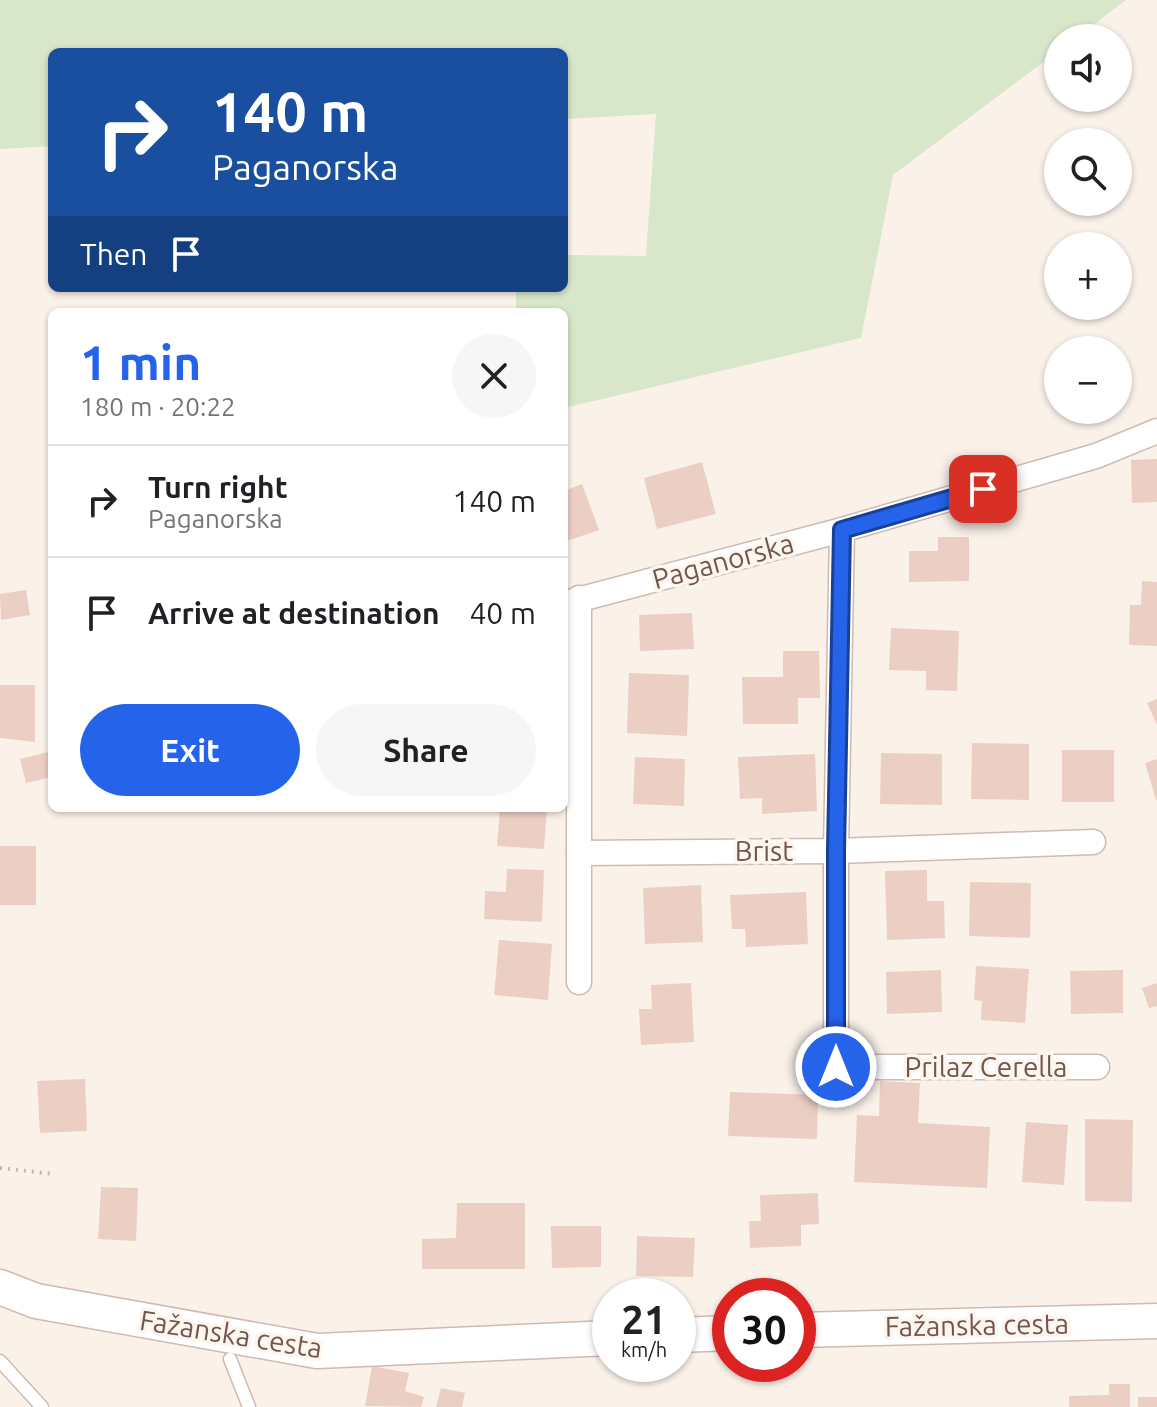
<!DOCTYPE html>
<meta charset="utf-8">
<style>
body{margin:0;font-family:Ubuntu,sans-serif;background:#f6f6f6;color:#202124;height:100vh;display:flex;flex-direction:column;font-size:30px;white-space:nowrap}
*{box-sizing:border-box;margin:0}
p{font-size:26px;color:#757577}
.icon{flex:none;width:44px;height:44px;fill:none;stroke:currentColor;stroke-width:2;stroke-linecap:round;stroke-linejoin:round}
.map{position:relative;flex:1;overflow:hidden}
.sheet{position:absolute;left:48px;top:308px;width:520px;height:504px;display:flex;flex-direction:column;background:#fff;border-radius:12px;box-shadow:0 2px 6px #0004}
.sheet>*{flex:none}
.banner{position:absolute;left:48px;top:48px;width:520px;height:244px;border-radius:12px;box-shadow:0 2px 6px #0004;background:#1a4fa0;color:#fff;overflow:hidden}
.fabs{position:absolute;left:1044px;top:24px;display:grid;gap:16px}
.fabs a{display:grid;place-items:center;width:88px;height:88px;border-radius:50%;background:#fff;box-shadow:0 2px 6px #0004;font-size:40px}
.speed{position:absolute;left:592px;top:1278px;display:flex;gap:16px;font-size:40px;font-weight:700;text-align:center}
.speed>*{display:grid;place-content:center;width:104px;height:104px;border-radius:50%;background:#fff;box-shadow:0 2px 6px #0004;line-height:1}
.speed small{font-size:20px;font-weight:400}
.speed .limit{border:12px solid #d22;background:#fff;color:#111}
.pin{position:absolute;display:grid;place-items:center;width:68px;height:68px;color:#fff;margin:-34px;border-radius:16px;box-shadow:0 4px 12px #0006}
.me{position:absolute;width:88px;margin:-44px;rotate:0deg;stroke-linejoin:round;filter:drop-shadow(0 0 6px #0008)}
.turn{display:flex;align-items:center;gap:28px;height:168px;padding:0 32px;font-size:36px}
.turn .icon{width:104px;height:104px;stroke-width:2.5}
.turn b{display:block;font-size:56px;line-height:68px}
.then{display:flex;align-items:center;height:76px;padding:0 32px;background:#0003;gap:16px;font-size:30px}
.round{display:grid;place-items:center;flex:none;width:84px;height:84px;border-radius:42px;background:#f6f6f6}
.head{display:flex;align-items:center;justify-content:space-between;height:136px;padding:0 32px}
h1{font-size:48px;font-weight:700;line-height:60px;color:#2563eb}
.button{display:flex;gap:16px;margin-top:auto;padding:16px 32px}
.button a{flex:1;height:92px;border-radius:48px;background:#2563eb;color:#fff;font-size:32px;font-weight:700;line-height:92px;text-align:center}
.button a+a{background:#f6f6f6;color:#202124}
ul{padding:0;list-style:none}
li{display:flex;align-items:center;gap:24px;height:112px;padding:0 32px;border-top:2px solid #e0e0e0}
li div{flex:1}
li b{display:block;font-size:30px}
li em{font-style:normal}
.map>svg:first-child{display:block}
.green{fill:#d8e6c9}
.building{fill:#eccfc4}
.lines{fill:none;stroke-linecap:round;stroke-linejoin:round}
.lane-casing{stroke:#cdbbb3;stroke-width:15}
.street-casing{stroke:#cdbbb3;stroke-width:27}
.secondary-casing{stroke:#cfbab1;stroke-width:37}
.path{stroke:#d1b2a7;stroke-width:4;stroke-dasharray:2 6;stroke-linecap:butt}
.lane{stroke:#fff;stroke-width:12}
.street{stroke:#fff;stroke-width:24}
.secondary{stroke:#fff;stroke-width:34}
.route-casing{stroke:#184099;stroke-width:20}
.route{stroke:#2563eb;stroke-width:14}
.labels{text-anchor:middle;stroke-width:7;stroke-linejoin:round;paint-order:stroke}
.street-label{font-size:28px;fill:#72574f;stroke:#fdf6ef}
</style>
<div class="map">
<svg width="1157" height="1407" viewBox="0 0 1157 1407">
<rect width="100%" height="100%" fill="#faf1e9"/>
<!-- green -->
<path class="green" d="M0 0H1126L1076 38H1058V51L893 175 861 338 564 408V312H516V288H564V255L646 256 656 114 564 119V52H52V146L0 149Z"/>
<!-- building -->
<g class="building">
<path d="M1157 459V502L1132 503 1131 460Z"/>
<path d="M702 462 716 514 657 529 644 478Z"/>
<path d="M582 484 599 530 564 542V491Z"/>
<path d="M938 537H969V581L909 582V551H938Z"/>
<path d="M1142 581 1157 582V646L1129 645 1130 605H1141Z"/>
<path d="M26 590 30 615 1 620 0 594Z"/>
<path d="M692 613 694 649 640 651 639 615Z"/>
<path d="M891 628 959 631 957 691 926 690V671L889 670Z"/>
<path d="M783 651H819L820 698H798V724H743L742 677H783Z"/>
<path d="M629 673 689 675 687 736 627 733Z"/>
<path d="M0 685H35V742L0 738Z"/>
<path d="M1157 699V725L1147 703Z"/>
<path d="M972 743 1029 744V800L971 799Z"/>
<rect x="1062" y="750" width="52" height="52"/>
<path d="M52 751V777L26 783 20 759Z"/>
<path d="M881 753 942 754V805L880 804Z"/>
<path d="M815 754 817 811 762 814V798L740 799 738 757Z"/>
<path d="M635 757 685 759 684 806 633 804Z"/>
<path d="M1157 759V800H1156L1145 763Z"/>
<path d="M500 808H547L544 849 497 846Z"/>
<rect x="0" y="846" width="36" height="59"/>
<path d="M507 869 544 870 542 922 484 919 485 891 506 892Z"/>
<path d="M927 870V901H944L945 938 887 940 885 871Z"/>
<path d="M970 882 1031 883 1030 938 969 936Z"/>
<path d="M701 885 703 942 645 944 643 888Z"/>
<path d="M806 892 808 944 746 947 745 929H732L730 895Z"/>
<path d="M499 940 552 944 548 1000 494 995Z"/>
<path d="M976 966 1029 969 1025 1023 981 1020 982 1001 974 1000Z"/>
<path d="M941 970 942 1012 887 1014 886 972Z"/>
<path d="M1123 970V1013L1071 1014 1070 971Z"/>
<path d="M691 983 694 1042 641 1045 639 1009H652L651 985Z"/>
<path d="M1157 983V1006L1149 1008 1142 988Z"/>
<path d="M85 1079 87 1131 40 1133 37 1081Z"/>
<path d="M880 1081 920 1083 918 1123 990 1127 987 1188 854 1182 857 1115 879 1116Z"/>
<path d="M730 1092 818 1095 817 1139 728 1136Z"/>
<path d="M1085 1119 1133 1120 1132 1202 1085 1201Z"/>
<path d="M1026 1122 1068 1125 1064 1185 1022 1182Z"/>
<path d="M101 1187 138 1188 136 1241 98 1239Z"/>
<path d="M818 1193 819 1224 801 1225V1246L750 1248 749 1221H761L760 1195Z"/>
<path d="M457 1203H525V1269H422V1239L456 1238Z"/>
<path d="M551 1226H601V1267L552 1268Z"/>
<path d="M637 1236 695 1238 693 1277 636 1276Z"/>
<path d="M372 1366 409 1373 405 1391 424 1397 421 1407 365 1406Z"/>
<path d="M1109 1384H1130V1407H1069V1396L1109 1395Z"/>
<path d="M441 1388 465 1393 462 1407H436Z"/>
<rect x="1138" y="1397" width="19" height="10"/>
</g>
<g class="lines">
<defs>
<g id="lane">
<path d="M230 1359 249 1407"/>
<path d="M0 1361 42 1407"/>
</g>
<g id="street">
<path d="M842 530 836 851V1067H1097"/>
<path d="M579 598V853L836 851 1093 842"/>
<path d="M566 603 842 530 1096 456 1157 431"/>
<path d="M579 982V853"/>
</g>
<g id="secondary">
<path d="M0 1287 36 1301 317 1351 610 1338"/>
<path d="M798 1330 1157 1321"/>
<path d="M678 1335 730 1333"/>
</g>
</defs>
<!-- lane casing -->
<use href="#lane" class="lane-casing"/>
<!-- street casing -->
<use href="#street" class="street-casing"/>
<!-- secondary casing -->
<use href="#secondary" class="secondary-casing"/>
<!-- path -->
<path class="path" d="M0 1168 54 1174"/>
<!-- lane -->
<use href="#lane" class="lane"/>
<!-- street -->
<use href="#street" class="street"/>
<!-- secondary -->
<use href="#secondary" class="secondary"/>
</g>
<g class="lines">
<defs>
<path id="route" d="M836 1067V851L842 530 983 489"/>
</defs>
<!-- route casing -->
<use href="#route" class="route-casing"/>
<!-- route -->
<use href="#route" class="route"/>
</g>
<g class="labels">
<!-- street labels -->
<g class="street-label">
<text transform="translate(723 561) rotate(-15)" y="10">Paganorska</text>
<text x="764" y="861">Brist</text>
<text x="986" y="1077">Prilaz Cerella</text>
<text transform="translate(977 1325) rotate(-1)" y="10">Fažanska cesta</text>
<text transform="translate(231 1334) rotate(9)" y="10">Fažanska cesta</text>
</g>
</g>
</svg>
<div class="fabs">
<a><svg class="icon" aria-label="sound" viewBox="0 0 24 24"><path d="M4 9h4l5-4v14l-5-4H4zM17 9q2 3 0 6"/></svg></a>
<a><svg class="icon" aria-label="search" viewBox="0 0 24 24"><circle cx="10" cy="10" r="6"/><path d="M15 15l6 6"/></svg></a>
<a>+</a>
<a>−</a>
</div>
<div class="speed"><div>21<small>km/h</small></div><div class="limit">30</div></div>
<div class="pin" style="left:983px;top:489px;background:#d93025"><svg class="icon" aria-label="arrive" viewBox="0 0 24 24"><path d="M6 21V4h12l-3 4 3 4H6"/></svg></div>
<svg class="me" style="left:836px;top:1067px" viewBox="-20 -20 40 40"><circle r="17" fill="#2563eb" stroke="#fff" stroke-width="3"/><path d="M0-11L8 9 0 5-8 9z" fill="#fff"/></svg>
<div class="banner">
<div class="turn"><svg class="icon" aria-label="right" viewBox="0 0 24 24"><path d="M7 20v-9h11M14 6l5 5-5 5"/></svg><div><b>140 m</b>Paganorska</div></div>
<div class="then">Then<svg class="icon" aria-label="arrive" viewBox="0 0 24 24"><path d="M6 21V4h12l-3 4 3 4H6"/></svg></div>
</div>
<section class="sheet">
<div class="head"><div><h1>1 min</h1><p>180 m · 20:22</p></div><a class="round"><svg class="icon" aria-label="close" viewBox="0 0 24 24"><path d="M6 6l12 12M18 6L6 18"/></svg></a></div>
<ul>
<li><svg class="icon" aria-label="right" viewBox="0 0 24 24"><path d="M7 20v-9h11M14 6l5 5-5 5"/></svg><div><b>Turn right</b><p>Paganorska</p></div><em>140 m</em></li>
<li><svg class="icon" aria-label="arrive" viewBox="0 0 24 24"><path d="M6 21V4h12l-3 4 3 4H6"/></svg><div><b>Arrive at destination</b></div><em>40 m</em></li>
</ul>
<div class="button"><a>Exit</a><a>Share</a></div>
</section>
</div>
